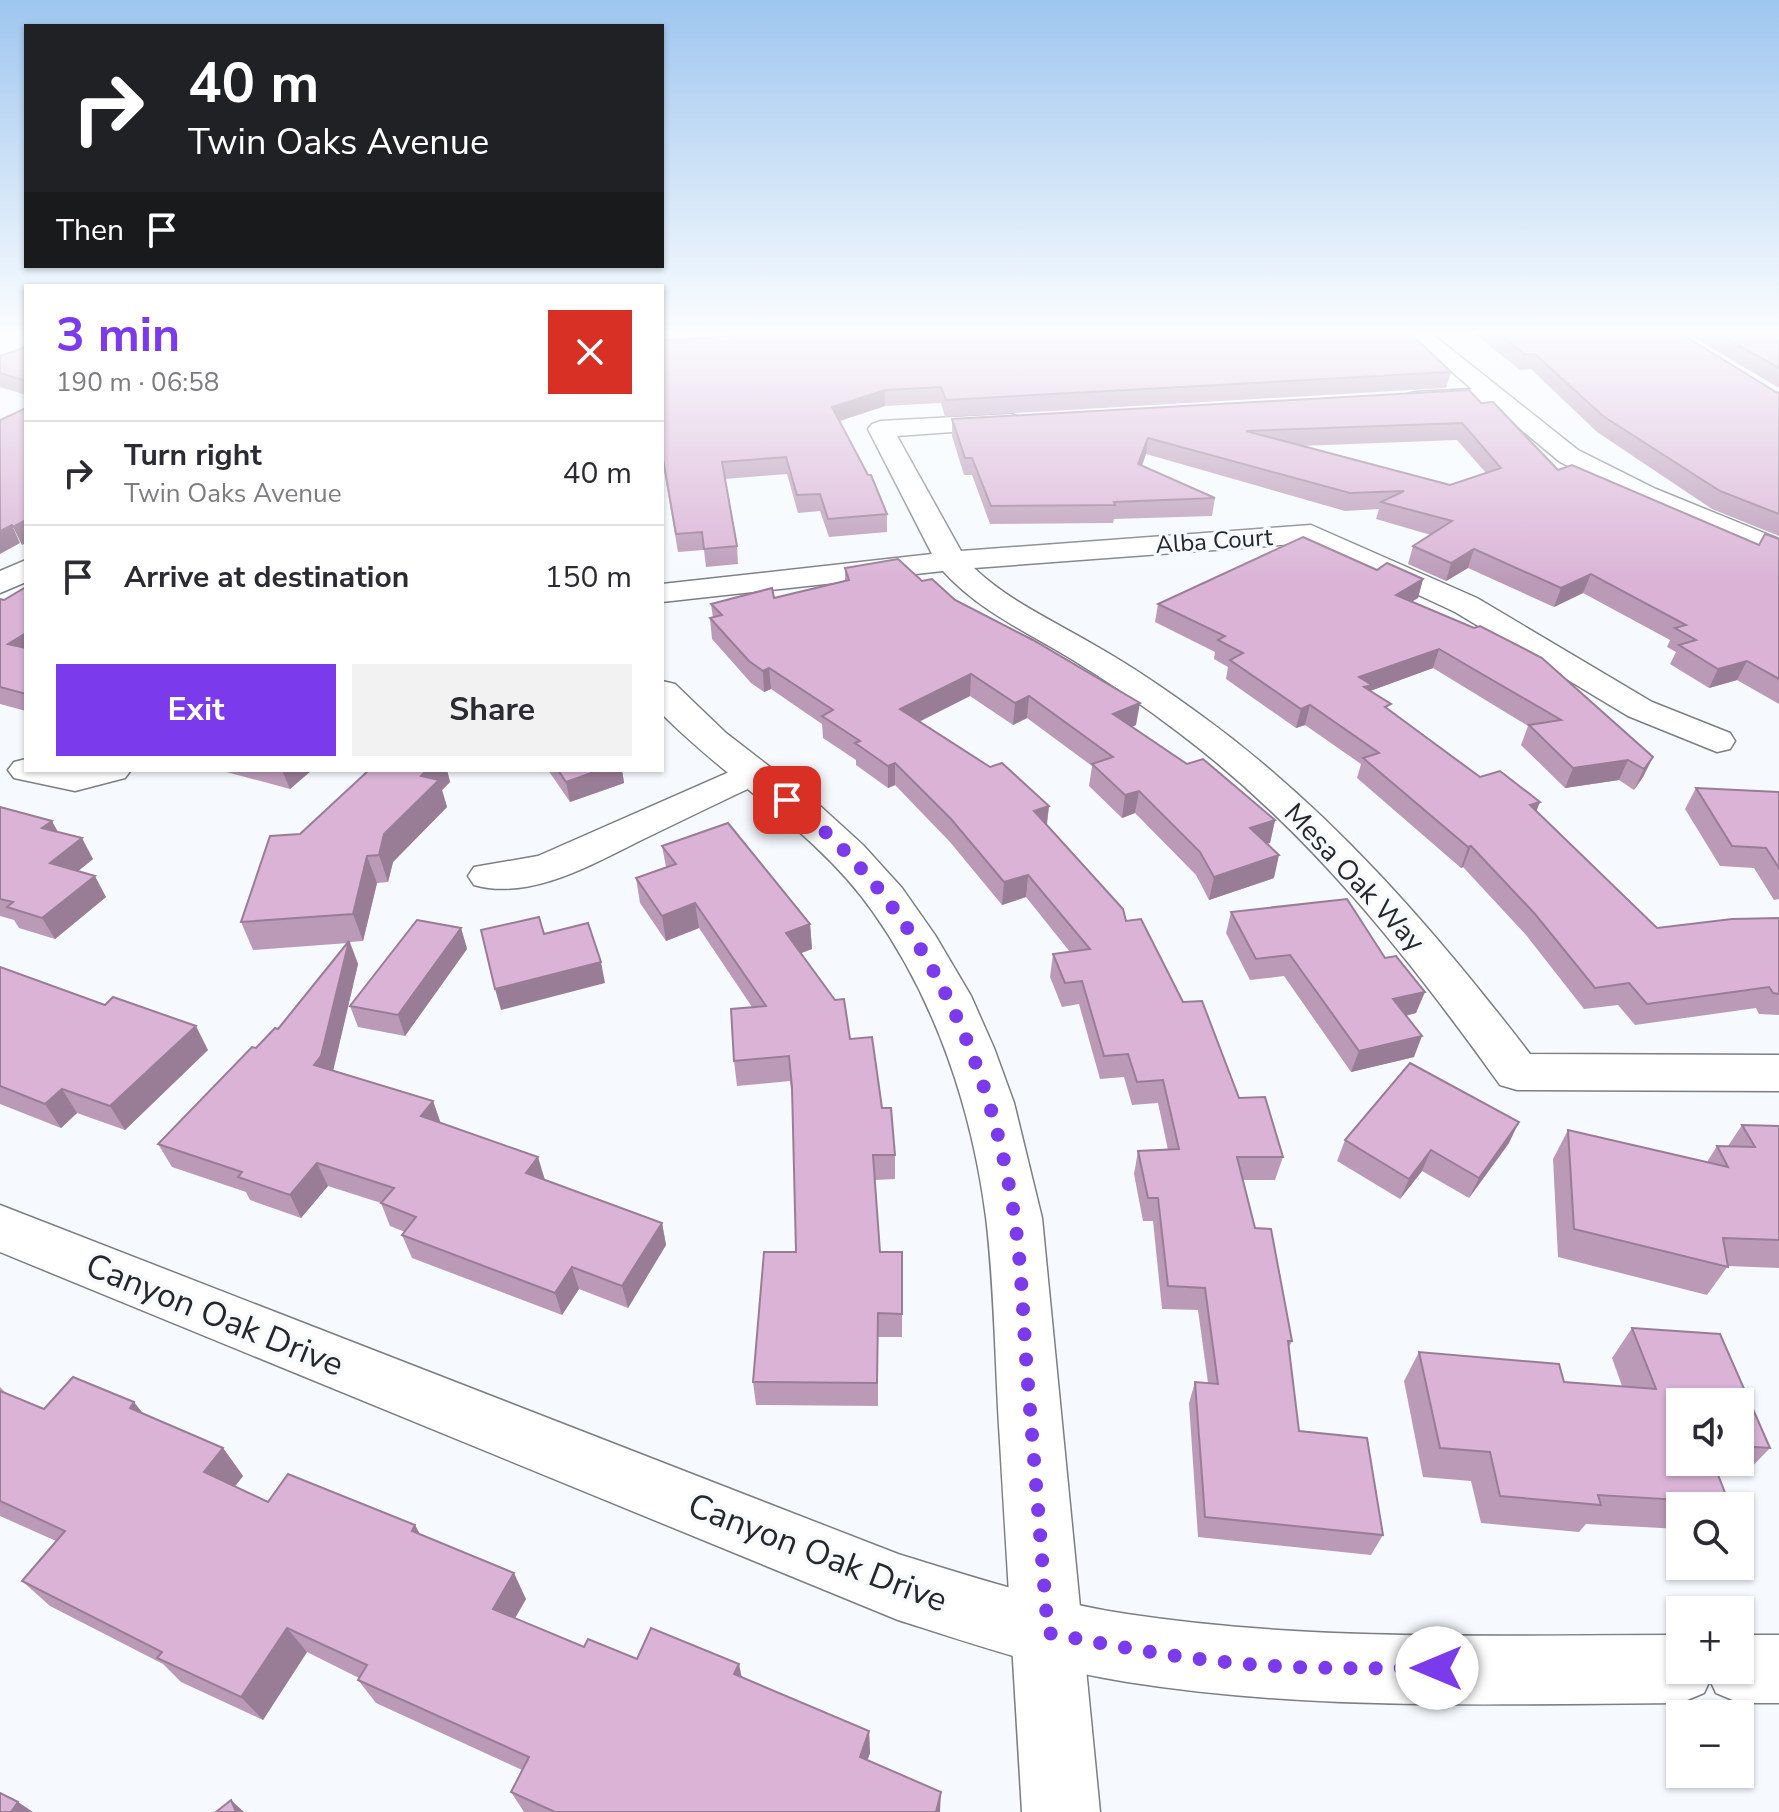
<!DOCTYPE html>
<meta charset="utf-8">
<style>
body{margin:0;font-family:"Nunito Sans",sans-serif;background:#f2f2f3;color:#2b2b33;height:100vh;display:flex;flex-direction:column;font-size:30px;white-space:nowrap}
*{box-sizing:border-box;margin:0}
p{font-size:26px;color:#7c7c81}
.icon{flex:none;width:44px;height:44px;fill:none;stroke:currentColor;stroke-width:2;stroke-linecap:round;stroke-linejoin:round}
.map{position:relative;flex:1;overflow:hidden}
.drawer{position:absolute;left:24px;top:284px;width:640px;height:488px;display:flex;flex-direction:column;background:#fff;border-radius:0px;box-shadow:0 2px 6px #0004}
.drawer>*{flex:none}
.banner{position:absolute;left:24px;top:24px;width:640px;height:244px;border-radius:0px;box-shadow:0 2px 6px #0004;background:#202124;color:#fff;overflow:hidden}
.buttons{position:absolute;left:1666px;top:1388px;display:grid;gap:16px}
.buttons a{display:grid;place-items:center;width:88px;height:88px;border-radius:0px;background:#fff;box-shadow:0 2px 6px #0004;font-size:40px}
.pin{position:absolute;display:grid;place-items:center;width:68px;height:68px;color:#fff;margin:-34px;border-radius:16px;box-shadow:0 4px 12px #0006}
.me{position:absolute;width:88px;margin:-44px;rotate:270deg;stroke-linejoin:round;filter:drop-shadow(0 0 6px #0008)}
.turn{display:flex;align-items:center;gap:28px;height:168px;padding:0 32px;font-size:36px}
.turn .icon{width:104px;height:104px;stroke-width:2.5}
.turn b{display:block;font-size:56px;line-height:68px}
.then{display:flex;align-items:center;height:76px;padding:0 32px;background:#0003;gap:16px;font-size:30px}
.round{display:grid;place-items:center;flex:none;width:84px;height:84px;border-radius:0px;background:#f2f2f3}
.headline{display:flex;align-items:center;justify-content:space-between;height:136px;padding:0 32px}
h1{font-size:48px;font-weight:700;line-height:60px;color:#7c3aed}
.button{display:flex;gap:16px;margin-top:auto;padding:16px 32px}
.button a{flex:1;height:92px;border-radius:0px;background:#7c3aed;color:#fff;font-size:32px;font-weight:700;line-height:92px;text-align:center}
.button a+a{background:#f2f2f3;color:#2b2b33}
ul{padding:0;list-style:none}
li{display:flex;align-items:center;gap:24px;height:104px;padding:0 32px;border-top:2px solid #e1e1e2}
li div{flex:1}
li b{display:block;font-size:30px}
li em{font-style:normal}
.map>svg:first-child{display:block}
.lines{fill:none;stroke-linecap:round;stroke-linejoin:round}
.minor-casing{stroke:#7b7e82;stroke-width:3}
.tertiary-casing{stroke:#7b7e82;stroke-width:3}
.path{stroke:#a0a3a5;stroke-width:3;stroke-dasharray:4 4;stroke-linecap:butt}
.minor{fill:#fff;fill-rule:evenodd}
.tertiary{fill:#fff;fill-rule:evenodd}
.wall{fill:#bb9ab8;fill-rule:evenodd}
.shaded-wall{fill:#997d96}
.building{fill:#dab3d6;stroke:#997d96;stroke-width:2;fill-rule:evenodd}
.route{stroke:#7c3aed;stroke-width:14;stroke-dasharray:0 25.2}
.labels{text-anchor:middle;stroke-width:7;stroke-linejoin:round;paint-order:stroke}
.far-street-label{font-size:24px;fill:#252728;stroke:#f6fafe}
.street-label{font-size:28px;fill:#252728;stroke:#f6fafe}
.near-street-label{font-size:34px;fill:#252728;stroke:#f6fafe}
</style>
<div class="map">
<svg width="1779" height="1812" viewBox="0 0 1779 1812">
<rect width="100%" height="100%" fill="#f6fafe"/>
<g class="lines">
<defs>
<g id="minor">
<path d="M1403 330H1427L1578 450 1656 489 1779 539V558L1636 501 1560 462 1488 402 1407 404 1404 399 1407 394 1416 392 1472 389Z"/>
<path d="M1011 414 1020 417 1024 422 1020 427 897 436 961 551 1311 525 1477 598 1652 702 1730 733 1735 741 1730 749 1717 752 1628 716 1455 612 1307 543 974 568C1010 602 1054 621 1096 646 1133 667 1168 691 1202 716 1330 809 1434 929 1530 1054L1779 1055V1091L1517 1090 1500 1085C1407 955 1307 829 1178 732 1144 706 1109 682 1073 660 1027 632 979 611 943 571L662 602V584L932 554 868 429 872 424 881 421Z"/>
<path d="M26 560V582L0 593V571Z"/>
<path d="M26 759V770H131L125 778 75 791 14 778 8 770 14 762Z"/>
<path d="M752 762 765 765 771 773 765 781C728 798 691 816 654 834 601 859 534 902 474 885L468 876 474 867 538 856Z"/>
<path d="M0 1205 898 1554C973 1577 1049 1602 1127 1614 1310 1642 1496 1635 1680 1635V1670H1740V1635H1779V1703H1740L1716 1693 1710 1680 1704 1693 1680 1703C1495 1704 1310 1711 1127 1682 1049 1670 973 1644 898 1620L0 1252Z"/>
</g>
<path id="tertiary" d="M662 681 675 684 726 733 818 804 863 845 902 888 935 935 971 996 994 1048 1014 1103 1042 1218 1100 1812H1022C1015 1689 1007 1565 1000 1442 995 1367 995 1291 986 1217 972 1109 936 1001 873 912 818 833 733 785 665 717L662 714Z"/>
</defs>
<!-- minor casing -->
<use href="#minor" class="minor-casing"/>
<!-- tertiary casing -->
<use href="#tertiary" class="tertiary-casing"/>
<!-- path -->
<path class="path" d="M0 332 26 330"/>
<!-- minor -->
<use href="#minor" class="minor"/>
<!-- tertiary -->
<use href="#tertiary" class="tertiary"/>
</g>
<!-- wall -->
<g class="wall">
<path d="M662 330H762L662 335Z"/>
<path d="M1470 330H1675L1776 392 1779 393V536L1712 509 1597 432 1531 369 1520 370Z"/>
<path d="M1681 330H1779V388Z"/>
<path d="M662 340 1451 372 1446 388 945 417 941 403 885 406 840 421 887 514V532L829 537 820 511 798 513 787 474 725 479 737 546 738 564 706 567 704 550 678 552 662 458Z"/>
<path d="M26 347V395L0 387V356Z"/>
<path d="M1481 403 1558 470 1759 545 1779 539V704L1737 680 1709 688 1670 664 1676 652 1667 647 1670 640 1583 593 1554 607 1468 568 1446 581 1408 564 1413 546 1431 535 1376 519 1379 509 1345 511 1146 454 1142 466 1215 498 1212 516 1114 519 1113 523 990 524 972 475H964L952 436V419ZM1457 440 1486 473 1450 485 1300 446Z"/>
<path d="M845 568 922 581 955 600 1136 725 1132 727 1187 764 1275 820 1270 843H1267L1274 878 1209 900 1196 875 1135 813 1122 818 1089 786 1092 766 1027 718 1013 725 970 696 919 722 1049 806 1047 825 1126 921 1183 1002 1239 1098 1283 1157 1275 1180H1243L1255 1228 1292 1341 1289 1347 1299 1431 1383 1535 1371 1555 1198 1537 1189 1403 1195 1382 1208 1383 1198 1310 1162 1309 1153 1221H1143L1134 1174 1138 1151 1168 1150 1158 1103 1132 1105 1124 1077 1100 1079 1079 1004 1062 1007 1050 977 1053 954 1070 952 1026 897 1002 905 950 842 895 785 888 788 856 765V760L823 738 822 724 771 689 764 692 751 683 712 639 710 618H713L711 604 774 598 845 581Z"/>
<path d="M1377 570 1423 579 1418 598 1412 601 1653 757 1643 777 1634 790 1619 780 1565 788 1521 745 1528 726 1433 668 1370 691 1389 710 1480 777 1536 811 1657 928 1779 918V1015L1759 1014 1756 1008 1635 1025 1618 1005 1584 1009 1526 935 1463 867 1461 868 1357 778 1361 764 1305 725 1296 728 1226 679 1228 667 1214 659 1215 652 1155 622 1158 604Z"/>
<path d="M26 587V711L0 704V599L4 600Z"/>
<path d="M219 770H312L290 789Z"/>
<path d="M369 770H447L450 782 442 790 447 807 393 862 388 882 377 883 363 941 350 942 358 964 333 1070 433 1101 440 1122 545 1180 662 1223 666 1245 628 1308 579 1289 562 1315 412 1258 402 1235 405 1232 390 1226 381 1203 328 1186 301 1218 250 1200 246 1192 172 1167 158 1144 256 1048 278 1029 348 943 253 950 241 922 300 834Z"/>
<path d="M548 770H622L624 783 570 802Z"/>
<path d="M1696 788 1779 792V899L1774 900 1754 868 1720 866 1685 809Z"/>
<path d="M0 807 58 832 93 859 78 871 106 897 55 939 19 928 14 920 0 916Z"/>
<path d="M662 846 810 924 812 949 801 953 850 1039 882 1108 895 1155V1179L875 1180 880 1252H902V1337H878V1406L756 1405 753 1382 796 1252 792 1098 790 1081 737 1086 734 1061 752 1007 699 928 666 941 640 903 636 878 666 867Z"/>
<path d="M1231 912 1416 1013 1406 1016 1414 1057 1351 1072 1284 976 1250 980 1226 933Z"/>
<path d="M461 928 467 949 405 1036 358 1027 350 1006Z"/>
<path d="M0 967 208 1050 125 1130 77 1113 61 1128 0 1104Z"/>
<path d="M1742 1125 1779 1126V1268L1728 1266 1707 1295 1558 1257 1553 1159 1568 1130 1707 1162 1717 1146H1728Z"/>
<path d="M1345 1140 1509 1143 1469 1198 1422 1171 1400 1199 1337 1161Z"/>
<path d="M1632 1328 1720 1334 1770 1448 1743 1476 1718 1475 1729 1503 1726 1506H1680V1529L1586 1524 1579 1532 1481 1523 1471 1481 1423 1477 1404 1381 1419 1352 1559 1364 1564 1382 1622 1386 1612 1358ZM1680 1402H1740V1462H1680Z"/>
<path d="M0 1387 5 1392 44 1409 142 1413 223 1448 243 1476 235 1486 268 1502 420 1534 526 1599 515 1618 584 1647 637 1659 741 1677 869 1731 870 1753 867 1761 940 1812H524L511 1792 522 1770 376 1703 358 1680 359 1678 307 1652 263 1720 181 1682 163 1664 50 1606 22 1581 56 1541 0 1516Z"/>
</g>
<!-- shaded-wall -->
<g class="shaded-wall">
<path d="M885 390V406L833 423 832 407Z"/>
<path d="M1148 438 1146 454 1136 481 1138 464Z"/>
<path d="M26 520V543L22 545 13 527Z"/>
<path d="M12 525 20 543 0 554V531Z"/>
<path d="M1474 549 1468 568 1446 581 1451 563Z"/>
<path d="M1591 574 1583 593 1554 607 1561 588Z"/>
<path d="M1423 579 1418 598 1391 614 1396 595Z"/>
<path d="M26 633V658L8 644Z"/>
<path d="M1439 649 1433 668 1370 691 1366 704 1359 677Z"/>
<path d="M1747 661 1737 680 1709 688 1718 669Z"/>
<path d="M769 668 771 689 764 692 763 671Z"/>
<path d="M971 674 970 696 900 731V709Z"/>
<path d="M1029 696 1027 718 1013 725 1015 703Z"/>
<path d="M1140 703 1136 725 1110 736 1113 714Z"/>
<path d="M1310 705 1305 725 1296 728 1301 709Z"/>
<path d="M1653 757 1643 777 1634 790 1644 769Z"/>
<path d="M1628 760 1619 780 1565 788 1573 768Z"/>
<path d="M895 763V785L888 788V766Z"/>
<path d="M282 770H312L290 789Z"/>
<path d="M427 770H447L450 782 442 790 447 807 393 862 388 882 379 855 384 834 421 776Z"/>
<path d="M600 770H622L624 783 570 802 566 782Z"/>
<path d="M1139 791 1135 813 1122 818 1125 795Z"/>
<path d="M1540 802 1532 822 1530 805Z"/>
<path d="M1049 806 1046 828 1034 811Z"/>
<path d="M1275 820 1270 843 1245 851 1250 828Z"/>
<path d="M52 821 63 841 42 828Z"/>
<path d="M82 838 93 859 62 884 50 863Z"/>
<path d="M1471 846 1463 867 1461 868 1468 847Z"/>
<path d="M1279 855 1274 878 1209 900 1214 877Z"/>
<path d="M367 856 377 883 363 941 353 914Z"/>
<path d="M1028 875 1026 897 1002 905 1004 882Z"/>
<path d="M95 876 106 897 55 939 42 918Z"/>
<path d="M695 903 699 928 666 941 662 916Z"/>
<path d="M810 924 812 949 788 958 786 933Z"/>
<path d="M461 928 467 949 405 1036 398 1015Z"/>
<path d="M349 941 358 964 331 1080 314 1065Z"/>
<path d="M601 962 605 983 501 1010 495 989Z"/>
<path d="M1425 992 1416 1013 1385 1020 1393 999Z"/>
<path d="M196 1026 208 1050 125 1130 110 1106Z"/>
<path d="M1422 1036 1414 1057 1351 1072 1359 1051Z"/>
<path d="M62 1089 77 1113 61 1128 45 1104Z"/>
<path d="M433 1101 441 1124 421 1116Z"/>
<path d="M1519 1122 1509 1143 1469 1198 1479 1178Z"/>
<path d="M1431 1150 1422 1171 1400 1199 1409 1179Z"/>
<path d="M538 1157 545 1180 526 1173Z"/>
<path d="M317 1163 328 1186 301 1218 290 1195Z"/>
<path d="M662 1223 666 1245 628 1308 622 1286Z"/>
<path d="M572 1267 579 1289 562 1315 555 1293Z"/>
<path d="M134 1402 156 1430 130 1408Z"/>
<path d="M223 1448 243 1476 225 1499 204 1472Z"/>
<path d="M415 1525 430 1552 412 1531Z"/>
<path d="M514 1573 526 1599 506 1634 493 1609Z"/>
<path d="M287 1628 307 1652 263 1720 241 1697Z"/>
<path d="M739 1664 744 1688 734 1674Z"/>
<path d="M869 1731 870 1753 861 1779 860 1757Z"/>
<path d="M941 1792 940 1812H936Z"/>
<path d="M231 1800 244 1812H236Z"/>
<path d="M18 1802 33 1812H11Z"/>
</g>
<!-- building -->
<g class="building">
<path d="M840 330H1407L1451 372 946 400 941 387 885 390 832 407 868 475H871L887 514 828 519 820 494 797 495 786 457 722 462 737 546 704 549 702 532 676 534 662 453V340Z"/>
<path d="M1494 330H1675L1776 392 1779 393V514L1720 491 1603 416 1535 354H1524Z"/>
<path d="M1712 330H1779V368Z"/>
<path d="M26 347V381L0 373V356Z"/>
<path d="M1469 390 1481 403 1493 402 1558 470 1572 465 1759 545 1765 534 1779 539V679L1747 661 1718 669 1679 645 1696 640 1675 628 1686 625 1591 574 1561 588 1474 549 1451 563 1413 546 1452 521 1381 502 1404 491 1350 493 1148 438 1138 464 1215 498 1114 502 1115 505 991 506 972 458H965L952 419ZM1462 423 1501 468 1450 485 1246 431Z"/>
<path d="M26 408V520L13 527 12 525 0 531V420Z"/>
<path d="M1303 537 1377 570 1387 563 1423 579 1396 595 1474 628 1480 626 1542 658 1653 757 1644 769 1628 760 1573 768 1529 725 1561 720 1439 649 1359 677 1372 685 1364 687 1391 704 1385 707 1480 777 1500 771 1540 802 1530 805 1657 928 1732 919 1779 918V994L1773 993 1769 987 1647 1004 1629 983 1595 988 1535 914 1471 846 1468 847 1363 758 1379 753 1310 705 1301 709 1230 660 1243 653 1218 640 1225 636 1158 604Z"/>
<path d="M898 559 922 581 932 579 955 600 1033 640 1140 703 1113 714 1187 764 1203 759 1275 820 1250 828 1279 855 1214 877 1200 852 1139 791 1125 795 1092 764 1113 757 1029 696 1015 703 971 674 900 709 990 767 1002 763 1049 806 1034 811 1123 909 1126 921 1141 919 1183 1002 1202 1001 1239 1098 1265 1097 1283 1157H1237L1255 1228 1271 1229 1292 1341H1288L1299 1431 1367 1438 1383 1535 1205 1517 1195 1382 1218 1384 1205 1288 1168 1286 1158 1198H1148L1138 1151 1179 1149 1163 1080 1137 1082 1128 1054 1104 1056 1082 981 1065 983 1053 954 1090 949 1028 875 1004 882 951 819 895 763 888 766 855 743 860 741 822 716 833 710 769 668 763 671 749 661 710 618 722 615 711 604 772 588 774 598 849 580 845 568Z"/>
<path d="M26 587V633L8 644 26 648V694L0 687V599L4 600Z"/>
<path d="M369 770H427L421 776 439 780 384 834 379 855 367 856 353 914 241 922 270 836 300 834Z"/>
<path d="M558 770H600L566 782Z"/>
<path d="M1696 788 1779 792V868L1766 848 1732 846Z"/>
<path d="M0 807 52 821 42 828 82 838 50 863 95 876 42 918 7 907 13 902 0 899Z"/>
<path d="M728 823 810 924 786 933 835 1000 844 999 850 1039 872 1037 882 1108H891L895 1155H873L880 1252H902V1314L878 1313 877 1383 753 1382 764 1252H796L792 1087 789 1056 734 1061 731 1009 766 1006 695 903 662 916 636 878 676 864 662 846Z"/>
<path d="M1347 899 1385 958 1396 956 1425 992 1393 999 1422 1036 1359 1051 1290 955 1256 959 1231 912Z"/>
<path d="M539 917 544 934 588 923 601 962 495 989 481 930Z"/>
<path d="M417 920 461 928 398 1015 350 1006Z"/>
<path d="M349 941 321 1056 314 1065 433 1101 421 1116 538 1157 526 1173 662 1223 622 1286 572 1267 555 1293 402 1235 416 1217 381 1203 394 1188 317 1163 290 1195 238 1177 242 1172 158 1144 252 1047 256 1048 275 1028 278 1029Z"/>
<path d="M0 967 105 1005 113 997 196 1026 110 1106 62 1089 45 1104 0 1086Z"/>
<path d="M1410 1063 1519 1122 1479 1178 1431 1150 1409 1179 1345 1140Z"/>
<path d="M1742 1125 1779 1126V1240L1723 1238 1728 1267 1574 1229 1568 1130 1728 1167 1717 1146 1755 1147Z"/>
<path d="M1632 1328 1720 1334 1770 1448 1740 1446V1402H1680V1462H1713L1729 1503 1598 1495 1601 1505 1500 1496 1490 1452 1440 1448 1419 1352 1559 1364 1564 1382 1656 1389Z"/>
<path d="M73 1377 134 1402 130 1408 223 1448 204 1472 268 1502 288 1474 415 1525 412 1531 514 1573 493 1609 584 1647 588 1639 637 1659 651 1628 739 1664 734 1674 869 1731 860 1757 941 1792 936 1812H555L511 1792 529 1757 358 1680 367 1665 287 1628 241 1697 157 1658 162 1652 22 1581 65 1531 0 1501V1391L44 1409Z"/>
<path d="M0 1793 18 1802 11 1812H0Z"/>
<path d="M231 1800 236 1812H216Z"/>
</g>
<!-- sky -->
<linearGradient id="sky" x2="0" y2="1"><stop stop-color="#9ec6ef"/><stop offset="0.57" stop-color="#fbfdff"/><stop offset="1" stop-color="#fbfdff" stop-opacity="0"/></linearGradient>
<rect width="1779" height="583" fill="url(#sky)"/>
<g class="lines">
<!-- route -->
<path class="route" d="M787 800C919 900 990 1055 1014 1215 1022 1267 1023 1320 1027 1372 1034 1459 1041 1546 1048 1633 1104 1644 1160 1655 1217 1661 1290 1670 1364 1668 1437 1668"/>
</g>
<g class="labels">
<!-- far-street labels -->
<g class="far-street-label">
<text transform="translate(1214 541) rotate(-4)" y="8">Alba Court</text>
</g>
<!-- street labels -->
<g class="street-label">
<text transform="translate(1355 877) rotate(47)" y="10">Mesa Oak Way</text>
</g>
<!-- near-street labels -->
<g class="near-street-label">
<text transform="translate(215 1314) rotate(22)" y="12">Canyon Oak Drive</text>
<text transform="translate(818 1552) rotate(21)" y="12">Canyon Oak Drive</text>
</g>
</g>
</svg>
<div class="buttons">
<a><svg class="icon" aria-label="sound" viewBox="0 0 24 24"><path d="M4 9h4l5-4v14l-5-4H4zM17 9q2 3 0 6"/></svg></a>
<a><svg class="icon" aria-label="search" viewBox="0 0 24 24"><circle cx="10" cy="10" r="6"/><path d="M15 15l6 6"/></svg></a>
<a>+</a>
<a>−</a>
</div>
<div class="pin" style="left:787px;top:800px;background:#d93025"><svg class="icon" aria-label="arrive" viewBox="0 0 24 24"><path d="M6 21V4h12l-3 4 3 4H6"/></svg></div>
<svg class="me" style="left:1437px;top:1668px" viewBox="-20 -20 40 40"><circle r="19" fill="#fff"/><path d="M0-13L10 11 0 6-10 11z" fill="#7c3aed"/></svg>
<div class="banner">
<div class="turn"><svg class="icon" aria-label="right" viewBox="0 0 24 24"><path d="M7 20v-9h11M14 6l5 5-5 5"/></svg><div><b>40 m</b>Twin Oaks Avenue</div></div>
<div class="then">Then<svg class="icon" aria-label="arrive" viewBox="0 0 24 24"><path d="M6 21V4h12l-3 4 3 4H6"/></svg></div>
</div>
<section class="drawer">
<div class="headline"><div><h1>3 min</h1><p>190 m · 06:58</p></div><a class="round" style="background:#d93025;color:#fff"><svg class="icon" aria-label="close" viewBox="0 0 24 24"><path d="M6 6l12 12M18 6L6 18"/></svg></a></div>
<ul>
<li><svg class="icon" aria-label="right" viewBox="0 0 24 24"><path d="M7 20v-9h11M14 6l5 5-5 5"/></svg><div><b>Turn right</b><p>Twin Oaks Avenue</p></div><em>40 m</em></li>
<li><svg class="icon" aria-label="arrive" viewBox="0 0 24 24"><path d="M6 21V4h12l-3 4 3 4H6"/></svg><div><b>Arrive at destination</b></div><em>150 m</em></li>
</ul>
<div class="button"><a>Exit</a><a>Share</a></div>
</section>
</div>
